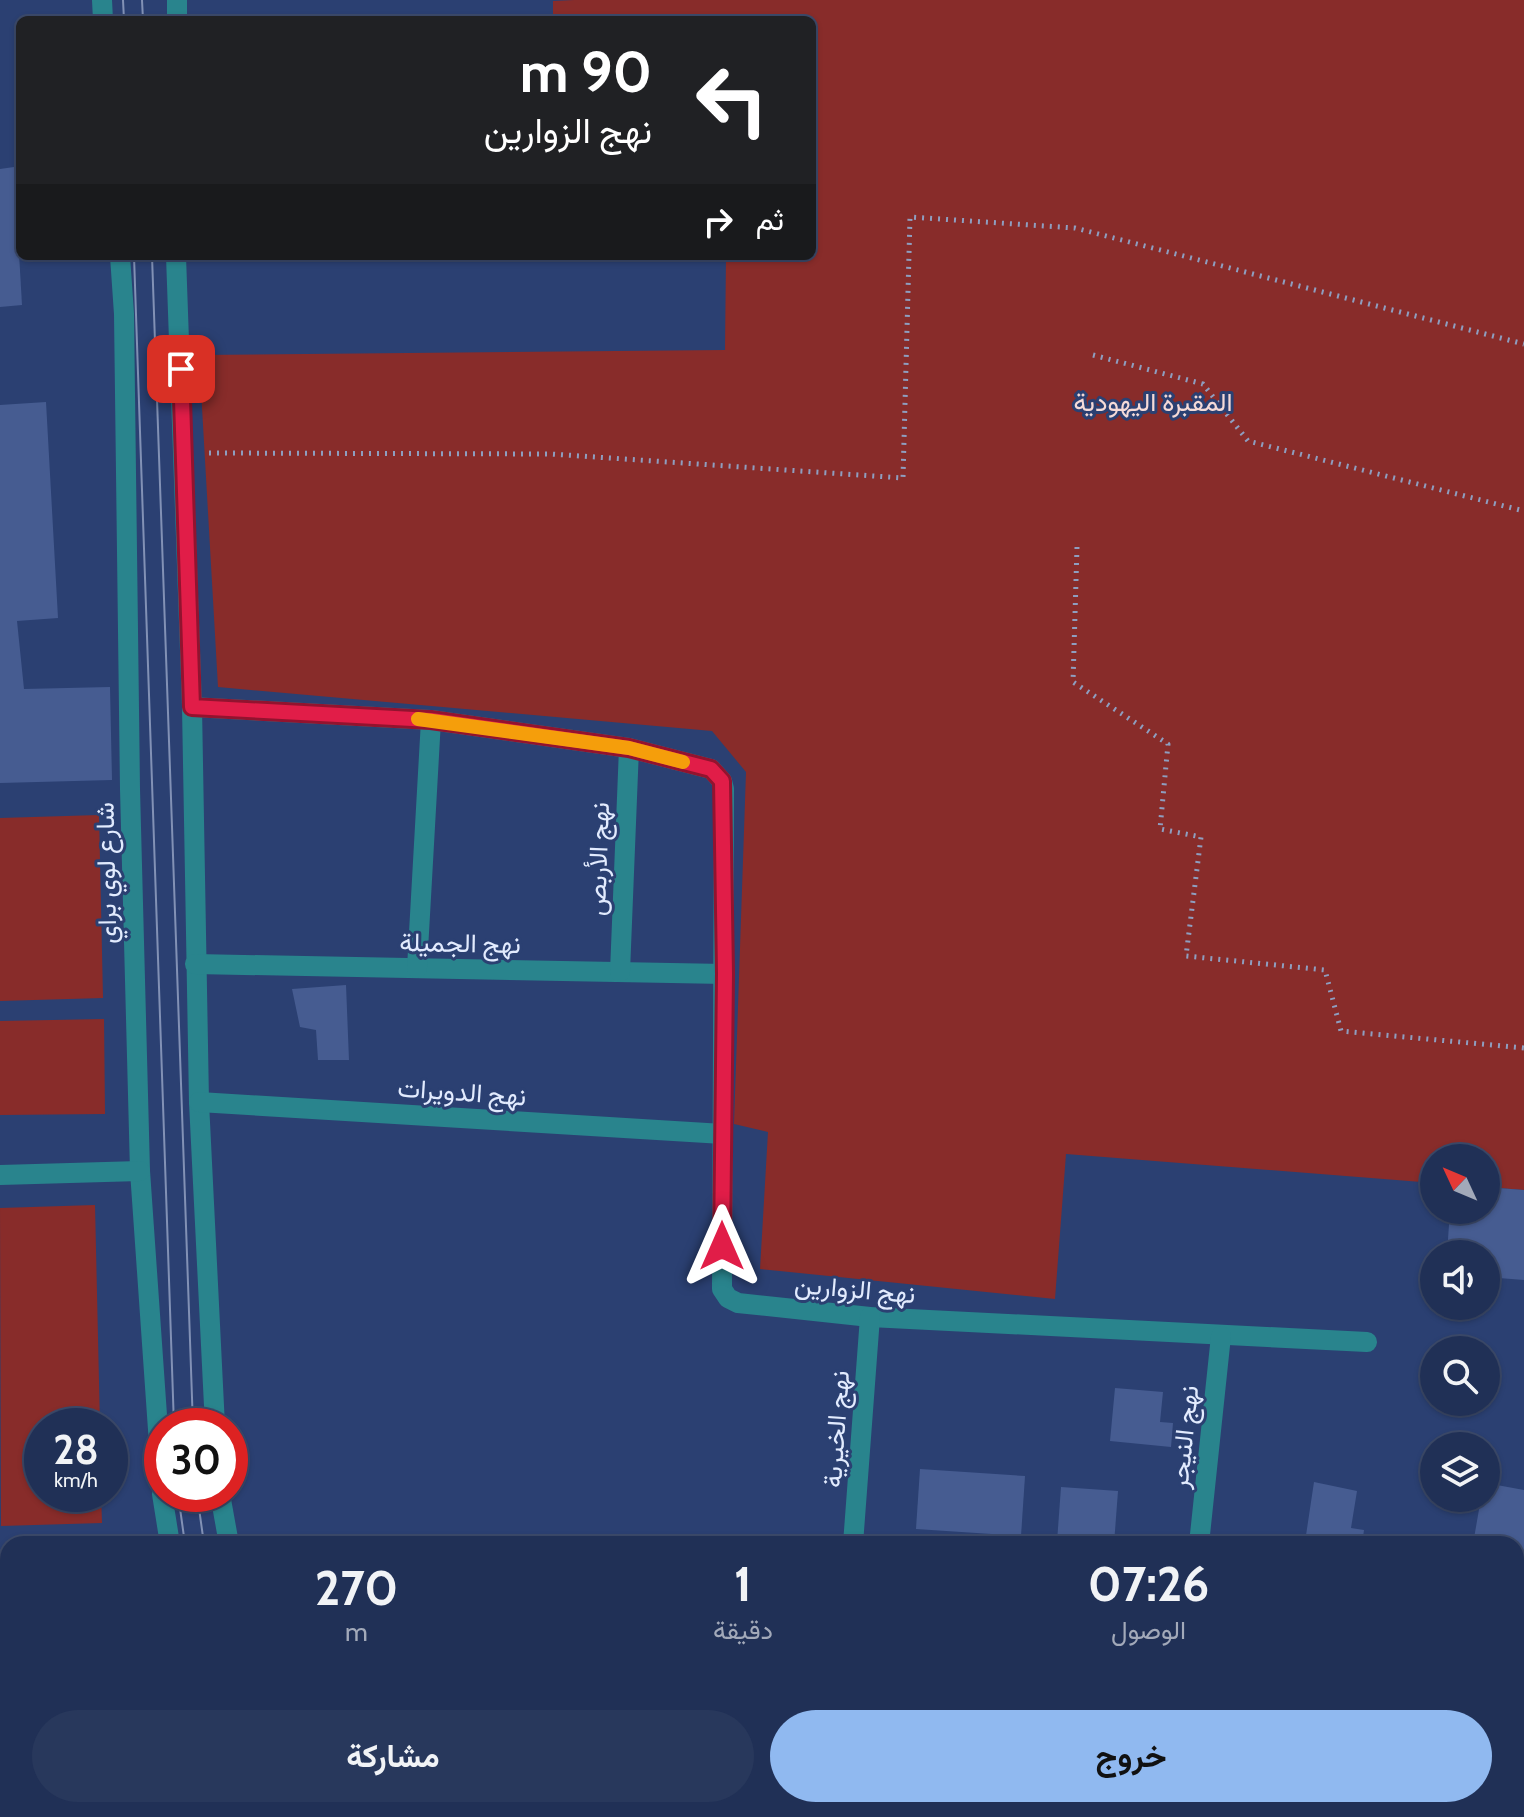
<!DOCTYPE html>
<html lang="ar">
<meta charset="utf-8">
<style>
body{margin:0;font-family:Cabin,Vazirmatn,sans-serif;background:#28385c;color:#f1f3f6;direction:rtl;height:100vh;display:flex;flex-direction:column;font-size:30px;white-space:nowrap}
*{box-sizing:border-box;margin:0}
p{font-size:26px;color:#a2a9b9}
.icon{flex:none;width:44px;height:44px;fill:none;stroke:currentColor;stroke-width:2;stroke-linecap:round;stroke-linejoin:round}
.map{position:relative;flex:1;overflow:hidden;direction:ltr}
.details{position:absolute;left:0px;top:1536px;width:1524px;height:282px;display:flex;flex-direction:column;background:#203056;border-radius:24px 24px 0 0;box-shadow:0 2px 6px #0004,0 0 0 2px #3d4b6c;direction:rtl}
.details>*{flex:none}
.banner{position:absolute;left:16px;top:16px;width:800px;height:244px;border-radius:12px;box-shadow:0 2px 6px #0004,0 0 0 2px #3d4b6c;direction:rtl;background:#202124;color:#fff;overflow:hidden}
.needle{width:52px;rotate:314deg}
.tools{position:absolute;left:1420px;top:1144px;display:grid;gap:16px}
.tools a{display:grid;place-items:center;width:80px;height:80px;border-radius:50%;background:#203056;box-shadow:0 2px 6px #0004,0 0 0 2px #3d4b6c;font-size:40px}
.speed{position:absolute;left:24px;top:1408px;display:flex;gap:16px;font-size:40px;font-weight:700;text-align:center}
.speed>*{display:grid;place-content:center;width:104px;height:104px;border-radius:50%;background:#203056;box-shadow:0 2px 6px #0004,0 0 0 2px #3d4b6c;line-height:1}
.speed small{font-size:20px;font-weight:400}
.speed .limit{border:12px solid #d22;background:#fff;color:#111}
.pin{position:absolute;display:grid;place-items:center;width:68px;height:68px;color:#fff;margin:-34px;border-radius:16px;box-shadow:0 4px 12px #0006}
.me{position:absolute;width:88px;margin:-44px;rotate:0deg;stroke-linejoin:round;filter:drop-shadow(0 0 6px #0008)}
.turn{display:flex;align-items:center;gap:28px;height:168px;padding:0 32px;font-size:36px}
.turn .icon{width:104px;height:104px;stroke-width:2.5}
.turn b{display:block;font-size:56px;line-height:68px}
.then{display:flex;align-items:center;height:76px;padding:0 32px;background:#0003;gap:16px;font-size:30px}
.eta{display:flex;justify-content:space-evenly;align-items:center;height:136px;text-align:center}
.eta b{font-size:48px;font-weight:700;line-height:56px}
.action{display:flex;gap:16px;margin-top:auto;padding:16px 32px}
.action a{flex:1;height:92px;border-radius:48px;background:#90b9f0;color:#111;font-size:32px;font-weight:700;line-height:92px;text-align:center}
.action a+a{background:#28385c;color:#f1f3f6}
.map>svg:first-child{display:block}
.green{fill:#882c2a}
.building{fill:#465c91}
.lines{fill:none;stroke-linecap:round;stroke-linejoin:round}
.path{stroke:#8f9ebf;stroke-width:5;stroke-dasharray:2 6;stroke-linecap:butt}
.minor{stroke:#29848d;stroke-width:20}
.tram{stroke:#8291b5;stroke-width:2}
.route-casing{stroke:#92132f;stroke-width:20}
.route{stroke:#e11d48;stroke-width:14}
.slow{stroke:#f59e0b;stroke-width:14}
.labels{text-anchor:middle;stroke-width:6;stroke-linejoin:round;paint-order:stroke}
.park-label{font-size:26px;fill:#f5dad7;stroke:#2b4072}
.street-label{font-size:26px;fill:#e2ebfe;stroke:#2b4072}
</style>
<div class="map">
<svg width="1524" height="1817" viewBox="0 0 1524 1817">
<rect width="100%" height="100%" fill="#2b4072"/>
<!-- green -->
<g class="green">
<path d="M574 0H1524V1190L1486 1187V1158H1434V1183L1066 1154 1055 1299 760 1269 768 1132 734 1124 746 772 712 731 218 687 199 355 725 350 726 256H812V20H553V1Z"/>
<path d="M99 815 103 998 0 1001V818Z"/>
<path d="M104 1019 105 1114 0 1115V1021Z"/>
<path d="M95 1205 100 1426H42V1494H101L102 1523 1 1526 0 1208Z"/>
</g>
<!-- building -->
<g class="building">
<path d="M14 167 22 305 0 307V169Z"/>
<path d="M46 402 58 618 17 621 24 689 110 687 112 780 0 783V405Z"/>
<path d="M346 985 349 1060H318L316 1030 300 1027 292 989Z"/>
<path d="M1486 1187 1524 1190V1280L1486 1277V1254H1447L1450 1210H1486Z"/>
<path d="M1115 1388 1163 1392 1160 1422 1173 1423 1171 1447 1110 1441Z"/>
<path d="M920 1469 1025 1476 1021 1536 916 1529Z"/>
<path d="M1314 1482 1357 1491 1351 1528 1364 1530 1362 1544H1298L1299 1541 1305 1542Z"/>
<path d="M1486 1483 1524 1490V1612L1516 1611V1544H1473L1481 1498H1486Z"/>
<path d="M1061 1487 1118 1491 1114 1544 1057 1542Z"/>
<path d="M8 1554V1584L0 1585V1555Z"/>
<path d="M6 1810 43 1812V1817H5Z"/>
<path d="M907 1810H1008L1005 1817H906Z"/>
</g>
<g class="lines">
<!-- path -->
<g class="path">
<path d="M1093 355 1203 384 1248 441 1524 511"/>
<path d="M209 453 551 454 903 478 910 217 1075 228 1524 344"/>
<path d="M1077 547 1073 682 1168 744 1160 829 1201 837 1186 956 1325 970 1341 1031 1524 1048"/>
</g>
<!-- minor -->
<g class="minor">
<path d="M102 0 103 20"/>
<path d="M177 20V0"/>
<path d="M120 256 124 314 130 789 140 1171 162 1487"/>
<path d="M176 256 192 707 199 1102 215 1426"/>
<path d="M192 707 431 720 629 748 711 769 722 781 724 789 722 1289 728 1298 738 1303 870 1317 1367 1342"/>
<path d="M195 964 725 974"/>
<path d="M417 968 431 720"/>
<path d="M620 972 629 748"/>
<path d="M199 1102 723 1134"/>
<path d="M0 1175 140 1171"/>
<path d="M162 1494 170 1544"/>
<path d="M220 1494 229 1544"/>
<path d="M853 1544 870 1317"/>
<path d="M1199 1544 1221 1336"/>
<path d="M0 1633 8 1632"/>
<path d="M1516 1725 1524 1727"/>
<path d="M275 1810 278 1817"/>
<path d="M351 1810 355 1817"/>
<path d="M833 1817 834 1810"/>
<path d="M1093 1817 1106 1810"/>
<path d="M1170 1817V1810"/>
</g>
<!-- tram -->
<g class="tram">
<path d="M123 0 124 20"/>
<path d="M142 0 143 20"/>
<path d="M134 256 174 1426"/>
<path d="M152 256 193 1426"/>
<path d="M178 1494 185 1544"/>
<path d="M197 1494 204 1544"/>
<path d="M297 1810 300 1817"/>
<path d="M320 1810 323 1817"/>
</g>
</g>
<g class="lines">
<defs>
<path id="route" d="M181 369 192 707 431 720 629 748 711 769 722 781 725 974 722 1246"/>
</defs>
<!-- route casing -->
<use href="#route" class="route-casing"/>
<!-- route -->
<use href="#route" class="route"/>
<!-- slow -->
<path class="slow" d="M418 719 629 748 683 762"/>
</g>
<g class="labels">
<!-- park labels -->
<g class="park-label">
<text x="1153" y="411">المقبرة اليهودية</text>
</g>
<!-- street labels -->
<g class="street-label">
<text transform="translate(598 859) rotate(-88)" y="9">نهج الأربص</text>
<text transform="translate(106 873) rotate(-91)" y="9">شارع لوي براي</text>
<text transform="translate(460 943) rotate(1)" y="9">نهج الجميلة</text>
<text transform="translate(462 1092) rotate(4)" y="9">نهج الدويرات</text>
<text transform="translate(855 1289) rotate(5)" y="9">نهج الزوارين</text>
<text transform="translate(836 1429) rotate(-86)" y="9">نهج الخيرية</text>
<text transform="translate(1184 1437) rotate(-84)" y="9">نهج النيجر</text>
</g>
</g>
</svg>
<div class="tools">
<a><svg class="needle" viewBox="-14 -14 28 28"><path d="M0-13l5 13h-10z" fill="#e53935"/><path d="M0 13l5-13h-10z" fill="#a2a9b9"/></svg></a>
<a><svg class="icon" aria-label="sound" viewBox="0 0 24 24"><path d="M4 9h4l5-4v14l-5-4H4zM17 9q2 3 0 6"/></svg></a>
<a><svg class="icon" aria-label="search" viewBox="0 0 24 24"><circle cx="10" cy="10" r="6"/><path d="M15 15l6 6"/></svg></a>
<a><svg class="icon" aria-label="layers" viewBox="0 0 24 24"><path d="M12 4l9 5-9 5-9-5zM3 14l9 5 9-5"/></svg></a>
</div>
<div class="speed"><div>28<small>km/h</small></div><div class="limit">30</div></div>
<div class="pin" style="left:181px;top:369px;background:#d93025"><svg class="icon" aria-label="arrive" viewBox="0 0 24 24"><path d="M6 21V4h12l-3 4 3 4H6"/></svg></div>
<svg class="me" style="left:722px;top:1246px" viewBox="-20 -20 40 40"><path d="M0-17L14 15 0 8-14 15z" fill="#e11d48" stroke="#fff" stroke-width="4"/></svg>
<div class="banner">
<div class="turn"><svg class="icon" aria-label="left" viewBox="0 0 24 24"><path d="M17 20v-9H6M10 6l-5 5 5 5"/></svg><div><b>90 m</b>نهج الزوارين</div></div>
<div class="then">ثم<svg class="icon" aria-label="right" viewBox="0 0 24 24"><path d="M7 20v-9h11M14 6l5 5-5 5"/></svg></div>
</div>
<section class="details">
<div class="eta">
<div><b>07:26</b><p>الوصول</p></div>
<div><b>1</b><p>دقيقة</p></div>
<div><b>270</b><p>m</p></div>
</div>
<div class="action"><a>خروج</a><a>مشاركة</a></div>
</section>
</div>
